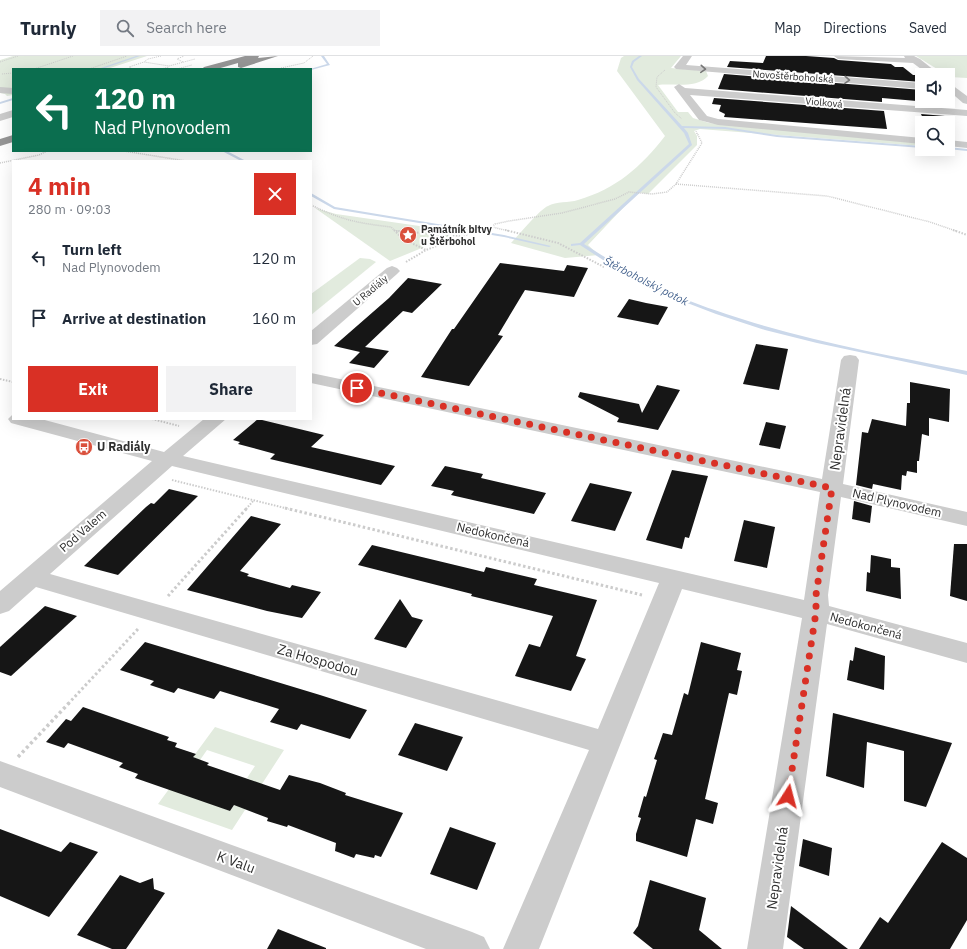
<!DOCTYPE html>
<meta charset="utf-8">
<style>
body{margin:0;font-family:"IBM Plex Sans",sans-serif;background:#f2f2f3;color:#1f2937;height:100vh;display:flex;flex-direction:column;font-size:15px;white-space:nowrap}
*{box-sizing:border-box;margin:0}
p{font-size:13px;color:#747a83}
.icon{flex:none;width:22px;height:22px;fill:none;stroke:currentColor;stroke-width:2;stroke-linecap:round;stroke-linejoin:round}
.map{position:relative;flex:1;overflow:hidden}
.details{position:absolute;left:12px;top:104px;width:300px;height:260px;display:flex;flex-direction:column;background:#fff;border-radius:0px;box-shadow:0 4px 16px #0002}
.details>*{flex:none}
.top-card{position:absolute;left:12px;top:12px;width:300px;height:84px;border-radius:0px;box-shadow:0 4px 16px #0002;background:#0b6e4f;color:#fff;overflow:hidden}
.fabs{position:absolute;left:915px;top:12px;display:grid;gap:8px}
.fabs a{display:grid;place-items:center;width:40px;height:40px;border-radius:0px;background:#fff;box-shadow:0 4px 16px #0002;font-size:20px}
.pin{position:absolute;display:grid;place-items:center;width:34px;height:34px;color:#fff;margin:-17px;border:2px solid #fff;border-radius:50%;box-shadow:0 1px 4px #0007}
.me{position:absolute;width:44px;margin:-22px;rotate:9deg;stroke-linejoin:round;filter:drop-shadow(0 0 3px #0008)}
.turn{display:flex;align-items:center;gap:14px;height:84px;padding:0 16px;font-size:18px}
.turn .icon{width:52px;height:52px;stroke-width:2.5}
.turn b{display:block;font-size:28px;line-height:34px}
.round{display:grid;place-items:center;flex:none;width:42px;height:42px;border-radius:0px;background:#f2f2f3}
.head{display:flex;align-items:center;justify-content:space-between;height:68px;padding:0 16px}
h1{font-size:24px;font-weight:800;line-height:30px;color:#d93025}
.button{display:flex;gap:8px;margin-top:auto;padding:8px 16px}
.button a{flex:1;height:46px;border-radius:0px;background:#d93025;color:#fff;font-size:16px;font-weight:800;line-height:46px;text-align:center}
.button a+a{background:#f2f2f3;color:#1f2937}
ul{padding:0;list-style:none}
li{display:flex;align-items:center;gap:12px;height:60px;padding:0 16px}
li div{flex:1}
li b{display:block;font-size:15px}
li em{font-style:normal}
header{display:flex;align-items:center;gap:24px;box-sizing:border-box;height:56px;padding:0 20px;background:#fff;border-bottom:1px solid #e0e1e3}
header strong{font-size:19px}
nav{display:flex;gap:22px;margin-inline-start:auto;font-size:14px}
.search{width:280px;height:36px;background:#f2f2f3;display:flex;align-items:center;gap:10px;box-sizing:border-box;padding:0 14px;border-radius:0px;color:#747a83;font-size:15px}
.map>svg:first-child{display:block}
.green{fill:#e2ebde}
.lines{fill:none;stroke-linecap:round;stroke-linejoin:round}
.stream{fill:#cbd8ea;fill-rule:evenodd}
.building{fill:#161616}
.path-far4{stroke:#ccc;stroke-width:1;stroke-dasharray:1 1;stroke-linecap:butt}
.path-far3{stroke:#ccc;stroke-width:1.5;stroke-dasharray:1 1;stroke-linecap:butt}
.path-far2{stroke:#ccc;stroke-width:2;stroke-dasharray:1.5 1.5;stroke-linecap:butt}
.path-far1{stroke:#ccc;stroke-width:3;stroke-dasharray:2.5 2.5;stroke-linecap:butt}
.path{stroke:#ccc;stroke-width:3.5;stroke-dasharray:3 3;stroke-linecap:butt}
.minor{fill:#ccc;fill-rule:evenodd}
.highway{fill:#969696;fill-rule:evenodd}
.oneway{stroke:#767676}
.route{stroke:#d93025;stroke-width:7;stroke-dasharray:0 12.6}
.labels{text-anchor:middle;stroke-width:4;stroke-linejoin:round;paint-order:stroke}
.far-street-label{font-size:10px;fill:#2f2f2f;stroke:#fff}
.far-poi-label{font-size:10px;font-weight:bold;fill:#2f2f2f;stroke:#fff;text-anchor:start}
.far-water-label{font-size:11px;font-style:italic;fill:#42608c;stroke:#fff}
.poi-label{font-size:12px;font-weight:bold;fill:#2f2f2f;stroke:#fff;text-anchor:start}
.street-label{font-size:12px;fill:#2f2f2f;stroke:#fff}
.near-street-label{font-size:14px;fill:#2f2f2f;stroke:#fff}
</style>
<header>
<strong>Turnly</strong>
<div class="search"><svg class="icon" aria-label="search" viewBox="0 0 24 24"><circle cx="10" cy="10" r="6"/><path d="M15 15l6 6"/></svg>Search here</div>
<nav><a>Map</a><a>Directions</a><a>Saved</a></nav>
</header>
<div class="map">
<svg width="967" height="893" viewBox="0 0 967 893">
<rect width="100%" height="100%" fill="#fff"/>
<!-- green -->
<g class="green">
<path d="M13 0H147L107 13H13V39L7 40 5 38 0 37V4Z"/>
<path d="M624 0H681L671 12 706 15 708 20C697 33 673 27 658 29L678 56H688L693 62 709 67 922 87V90L700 73 694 75 697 80V89L648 138 638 136 588 189 599 199 565 202 511 187C518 180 540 153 548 150 556 145 569 147 578 144 616 133 641 111 665 80L617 15 621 2Z"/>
<path d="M916 0H967V22L950 21Z"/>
<path d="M315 152 336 158 461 176 390 205Z"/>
<path d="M360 202 370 203 376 206 311 259V238Z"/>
<path d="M215 671 284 694 232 774 158 748 172 729 230 755 251 724 247 722 255 710 207 694 200 704 193 701Z"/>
</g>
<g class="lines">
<!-- stream -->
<g class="stream">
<path d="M136 0H140L102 13H98Z"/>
<path d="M321 0H324L330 9 311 14 310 13 327 8Z"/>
<path d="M639 0H642L634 6 632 11 639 23 682 70 725 71 777 79 922 90V92L777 81 725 73 684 72 688 77 692 89 584 188C612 206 640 223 671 237 695 248 720 256 745 264 818 287 893 300 967 315V319L817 287 765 274 716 258 669 240 623 217 580 189 571 190V188L580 187 689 88 684 77 637 24 630 11 632 5Z"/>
<path d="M13 42V44L0 48V46Z"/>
<path d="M948 91 967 93V95L948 93Z"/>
<path d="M222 95H227L246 105H241Z"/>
<path d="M311 137 335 151 504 179 551 190 549 191 504 181 334 153 311 140Z"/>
</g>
</g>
<!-- building -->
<g class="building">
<path d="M766 0H806L834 2 838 4 891 8 895 11H903L913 19H922V26L727 11 730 5 763 7Z"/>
<path d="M724 18 922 34V45H942L943 51 919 49 917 48V45L882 42V46L718 33Z"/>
<path d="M714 42 884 55 887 73 724 61 725 58 719 55 721 49 712 48Z"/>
<path d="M921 58 945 60 947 67 924 65Z"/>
<path d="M500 207 564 215 567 209 588 212 574 241 525 234 498 279 503 280 469 330 421 321 452 273H454Z"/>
<path d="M408 222 442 228 412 257 403 255 365 291 389 295 374 312 349 307 360 296 334 290 389 242Z"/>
<path d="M629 243 646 247 668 251 658 269 617 261Z"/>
<path d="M756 288 788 293 779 334 743 328Z"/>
<path d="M910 326 950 333 949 366 929 362V380L922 378 919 405H917V417L907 415 906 420 902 419 901 434 873 428 872 433 856 429 862 376 868 377 872 363 906 370 907 347H910Z"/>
<path d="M657 329 680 334 658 374 617 366 619 362 578 341 580 336 639 348 642 357Z"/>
<path d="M258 363 324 379 311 391 395 410 381 429 270 403 275 398 238 388 240 386 233 384Z"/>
<path d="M766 366 786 370 780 393 759 389Z"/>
<path d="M445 410 483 418 481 422 546 437 534 458 451 439 454 435 431 430Z"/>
<path d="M672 414 708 420 689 482 685 481 682 493 646 484Z"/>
<path d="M590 427 632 436 615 475 571 465Z"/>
<path d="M169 433 198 440 118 519 84 510 146 451 151 447 154 448Z"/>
<path d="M854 445 872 450 870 467 852 463Z"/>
<path d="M251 460 281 468 240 515 249 518 247 520 290 532 292 529 321 536 302 562 267 555 187 534Z"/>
<path d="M744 464 775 471 767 512 734 505Z"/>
<path d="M954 488H967V545L950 540Z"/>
<path d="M372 489 484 516 486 511 537 523 534 529 597 544 576 600 586 603 571 635 515 620 529 588 540 591 553 560 471 540 472 538 358 509Z"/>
<path d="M871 499 891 503V511L900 512 901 543 866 535 867 516 870 517Z"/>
<path d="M400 543 412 561 423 564 406 592 374 583Z"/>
<path d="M45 550 77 560 11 620 0 616V591Z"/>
<path d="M145 586 320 639 367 654 350 683 301 668 297 674 270 666 279 653 220 635 214 643 178 632 174 637 150 629 154 625 120 614Z"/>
<path d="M701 586 741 597 737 614 742 615 737 639 729 637 705 743 718 747 713 768 696 763 687 801 636 785V778L641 762 638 761 644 740 646 741 657 704 654 703 663 677 672 679 684 637 688 639Z"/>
<path d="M855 591 885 600 884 634 847 624 850 604 853 605Z"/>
<path d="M83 651 169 681 167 684 177 687 175 691 196 698 193 701 209 707 207 709 280 734 289 719 320 727 346 737 345 739 403 757 381 801 375 799 374 802 356 798 354 802 335 795 336 787 288 769 287 771 267 765 268 762 234 749 230 755 135 722 138 718 119 711 123 707 68 687 64 692 46 686 66 663 71 665Z"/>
<path d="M833 657 952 687 926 751 904 745V695L867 686 864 732 826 720Z"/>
<path d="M415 667 463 681 447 715 398 699Z"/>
<path d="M450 771 496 787 477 834 430 818Z"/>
<path d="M0 773 61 796 70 786 98 796 49 861 0 840Z"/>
<path d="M803 783 832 792 829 820 799 810Z"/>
<path d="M942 786 967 802V864L950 893H859L880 861 888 867Z"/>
<path d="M120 819 140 827 153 822 154 833 165 837 126 893H112L77 879Z"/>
<path d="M650 824 706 842 699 874 722 893H653L633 877 638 870Z"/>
<path d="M791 850 848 893H804L787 881Z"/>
<path d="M278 873 326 892V893H267Z"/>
</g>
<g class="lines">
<!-- path-far4 -->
<g class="path-far4">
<path d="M161 0 148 3 144 6 169 10 195 3"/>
<path d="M0 6 18 0"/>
<path d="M183 6 177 3 184 0"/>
<path d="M281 12 304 7 313 0"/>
<path d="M34 13 73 0"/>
<path d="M89 13 127 0"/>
<path d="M133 13 129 11 144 6"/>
<path d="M161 13 169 11"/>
<path d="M177 13 192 9"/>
<path d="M665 14 657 21 656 31 675 57 682 63"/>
<path d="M2 18 13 17"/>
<path d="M696 75 697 78"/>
</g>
<!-- path-far3 -->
<g class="path-far3">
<path d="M124 95 186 105"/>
<path d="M0 107 39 99 47 95"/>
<path d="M676 128 827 140 930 166 956 175"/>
<path d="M311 149C342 164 357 167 391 171L395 175"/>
<path d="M492 171 495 168 509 165 562 157 615 143 629 136 652 138 667 136 676 128 702 87 697 77"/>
<path d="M396 175H399"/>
<path d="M476 175 492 171 509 175"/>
</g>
<!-- path-far2 -->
<g class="path-far2">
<path d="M394 174 403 183 426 194"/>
<path d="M505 174 558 187 604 211"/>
<path d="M953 174 967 179"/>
<path d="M396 175 461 180"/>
<path d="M405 184 416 176"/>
<path d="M406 206 426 194 479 174"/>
<path d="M0 323 13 326"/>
<path d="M152 363 179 370"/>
<path d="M172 424 289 453"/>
<path d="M246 453 254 444"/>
</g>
<!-- path-far1 -->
<g class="path-far1">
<path d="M285 452 642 539"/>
<path d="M168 540 247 452"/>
<path d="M68 648 138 573"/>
</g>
<!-- path -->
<path class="path" d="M18 701 69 647"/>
<!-- minor -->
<g class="minor">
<path d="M683 0H692L686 9 922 27V33L676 13 674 11Z"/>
<path d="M834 0 905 2 904 0H914L920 3 940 19H929L913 7 838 3Z"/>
<path d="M948 26 967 40V48L963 47 948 34Z"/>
<path d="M679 28 685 32 967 54V60L690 39 707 60 718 63 922 82V88L718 69 699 64 674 31Z"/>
<path d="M0 31 13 32V38L0 37Z"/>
<path d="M13 54V61L0 65V58Z"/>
<path d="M948 84 967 86V92L948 90Z"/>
<path d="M392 210 397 212 400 215 397 218 317 288 311 289V275L387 212Z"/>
<path d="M850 299 856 300 859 304 843 428 967 456V470L841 441 828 539 829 550 967 587V607L827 568 783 893H747L802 562 682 533 539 893H503L589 694 36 531 9 555 0 558V535L152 405 11 367 8 363 13 358V363H41L164 396 204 363H226L183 400 804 544 820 436 311 327V317L822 423 841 304 844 300ZM172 410 659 527 598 673 50 518Z"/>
<path d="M0 705 472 876 484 881 490 893H426L0 731Z"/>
</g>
<!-- highway -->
<g class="highway">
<path d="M245 0H259L258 2 278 0 241 12 238 11V7L217 13H202L204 11Z"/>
<path d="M13 79V86L0 90V83Z"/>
</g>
</g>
<!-- one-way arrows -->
<defs><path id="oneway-chevron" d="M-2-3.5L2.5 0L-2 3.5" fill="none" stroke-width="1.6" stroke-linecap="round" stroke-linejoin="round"/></defs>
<g class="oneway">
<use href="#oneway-chevron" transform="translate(703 13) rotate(4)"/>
<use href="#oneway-chevron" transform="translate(847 24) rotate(4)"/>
</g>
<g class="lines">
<!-- route -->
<path class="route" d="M357 332 832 432 816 539V556L788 740"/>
</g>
<!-- icons -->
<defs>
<symbol id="sight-disc" viewBox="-11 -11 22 22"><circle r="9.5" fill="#da513d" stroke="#fff"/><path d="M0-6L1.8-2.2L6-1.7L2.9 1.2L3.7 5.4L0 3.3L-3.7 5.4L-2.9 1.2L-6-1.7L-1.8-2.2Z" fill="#fff"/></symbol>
<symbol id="bus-disc" viewBox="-11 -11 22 22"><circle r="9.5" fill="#da513d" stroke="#fff"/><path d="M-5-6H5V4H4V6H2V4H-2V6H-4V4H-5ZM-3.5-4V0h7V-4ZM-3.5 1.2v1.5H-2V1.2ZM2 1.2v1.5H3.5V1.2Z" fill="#fff"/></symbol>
</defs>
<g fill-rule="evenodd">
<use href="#sight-disc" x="398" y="169" width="20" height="20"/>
<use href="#bus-disc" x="74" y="381" width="20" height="20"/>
</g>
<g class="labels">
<!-- far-street labels -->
<g class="far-street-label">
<text transform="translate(793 20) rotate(4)" y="4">Novoštěrboholská</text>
<text transform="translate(824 46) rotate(5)" y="4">Violková</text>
<text transform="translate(370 234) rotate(-40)" y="4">U Radiály</text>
</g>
<!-- far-poi labels -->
<g class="far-poi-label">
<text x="421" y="177">Památník bitvy<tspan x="421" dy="12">u Štěrbohol</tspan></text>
</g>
<!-- far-water labels -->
<g class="far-water-label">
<text transform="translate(646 225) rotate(27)" y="4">Štěrboholský potok</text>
</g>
<!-- poi labels -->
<g class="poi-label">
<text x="97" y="395">U Radiály</text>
</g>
<!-- street labels -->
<g class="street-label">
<text transform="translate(897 447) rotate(13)" y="4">Nad Plynovodem</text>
<text transform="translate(83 475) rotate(-41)" y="4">Pod Valem</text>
<text transform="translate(493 479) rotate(13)" y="4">Nedokončená</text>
<text transform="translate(866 570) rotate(15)" y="4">Nedokončená</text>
</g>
<!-- near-street labels -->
<g class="near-street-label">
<text transform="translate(840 373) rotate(-82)" y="5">Nepravidelná</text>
<text transform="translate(318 604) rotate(16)" y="5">Za Hospodou</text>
<text transform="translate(236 806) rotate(20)" y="5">K Valu</text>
<text transform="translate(777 812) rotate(-82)" y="5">Nepravidelná</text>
</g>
</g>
</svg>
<div class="fabs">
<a><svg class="icon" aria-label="sound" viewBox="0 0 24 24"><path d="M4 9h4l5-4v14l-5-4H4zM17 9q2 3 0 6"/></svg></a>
<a><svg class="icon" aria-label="search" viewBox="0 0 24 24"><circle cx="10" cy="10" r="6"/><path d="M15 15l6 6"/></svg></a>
</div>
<div class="pin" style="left:357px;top:332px;background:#d93025"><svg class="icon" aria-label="arrive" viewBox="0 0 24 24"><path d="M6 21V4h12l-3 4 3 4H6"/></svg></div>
<svg class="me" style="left:788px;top:740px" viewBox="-20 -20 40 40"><path d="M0-17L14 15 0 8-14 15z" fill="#d93025" stroke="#fff" stroke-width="4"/></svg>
<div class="top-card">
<div class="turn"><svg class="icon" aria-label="left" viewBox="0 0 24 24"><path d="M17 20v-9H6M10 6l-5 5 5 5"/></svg><div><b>120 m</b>Nad Plynovodem</div></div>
</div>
<section class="details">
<div class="head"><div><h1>4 min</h1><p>280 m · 09:03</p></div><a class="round" style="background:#d93025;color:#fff"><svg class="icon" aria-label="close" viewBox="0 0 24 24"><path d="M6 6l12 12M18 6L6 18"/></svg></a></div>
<ul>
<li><svg class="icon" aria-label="left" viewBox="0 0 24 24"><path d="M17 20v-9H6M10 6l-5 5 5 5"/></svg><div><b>Turn left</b><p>Nad Plynovodem</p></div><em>120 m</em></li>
<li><svg class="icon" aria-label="arrive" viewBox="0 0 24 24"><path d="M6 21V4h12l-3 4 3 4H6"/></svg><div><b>Arrive at destination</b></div><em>160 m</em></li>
</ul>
<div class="button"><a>Exit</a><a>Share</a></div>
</section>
</div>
